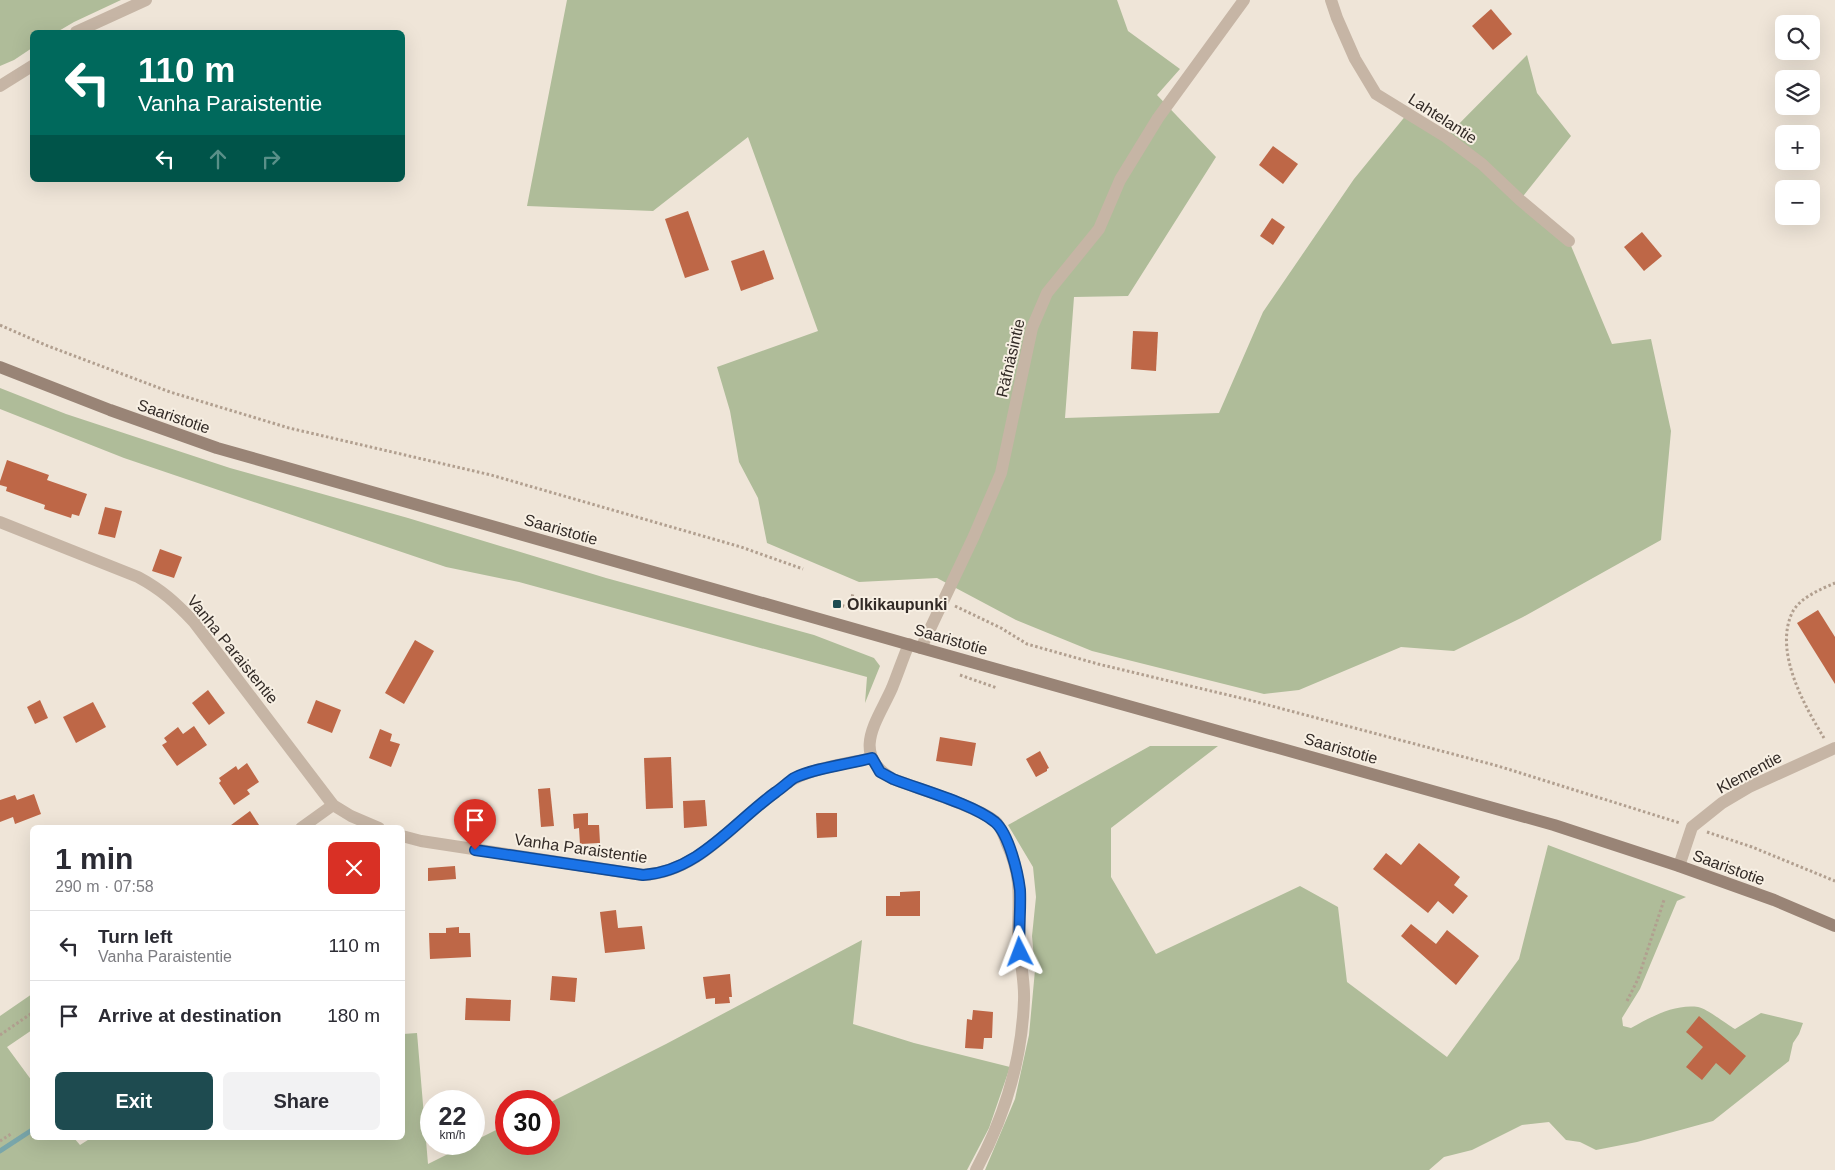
<!DOCTYPE html>
<meta charset="utf-8">
<style>
body{margin:0;font-family:Helvetica,sans-serif;background:#f2f2f3;color:#2b2b33;height:100vh;display:flex;flex-direction:column;font-size:19px;white-space:nowrap}
*{box-sizing:border-box;margin:0}
p{font-size:16px;color:#7c7c81}
.icon{flex:none;width:28px;height:28px;fill:none;stroke:currentColor;stroke-width:2;stroke-linecap:round;stroke-linejoin:round}
.map{position:relative;flex:1;overflow:hidden}
.panel{position:absolute;left:30px;top:825px;width:375px;height:315px;display:flex;flex-direction:column;background:#fff;border-radius:8px;box-shadow:0 5px 20px #0002}
.panel>*{flex:none}
.banner{position:absolute;left:30px;top:30px;width:375px;height:152px;border-radius:8px;box-shadow:0 5px 20px #0002;background:#00695c;color:#fff;overflow:hidden}
.controls{position:absolute;left:1775px;top:15px;display:grid;gap:10px}
.controls a{display:grid;place-items:center;width:45px;height:45px;border-radius:8px;background:#fff;box-shadow:0 5px 20px #0002;font-size:25px}
.speed{position:absolute;left:420px;top:1090px;display:flex;gap:10px;font-size:25px;font-weight:700;text-align:center}
.speed>*{display:grid;place-content:center;width:65px;height:65px;border-radius:50%;background:#fff;box-shadow:0 5px 20px #0002;line-height:1}
.speed small{font-size:12px;font-weight:400}
.speed .limit{border:8px solid #d22;background:#fff;color:#111}
.pin{position:absolute;display:grid;place-items:center;width:42px;height:42px;color:#fff;margin:-51px -21px;border-radius:50% 50% 50% 0;rotate:-45deg;box-shadow:0 0 5px #0007}
.pin .icon{rotate:45deg}
.me{position:absolute;width:55px;margin:-28px;rotate:357deg;stroke-linejoin:round;filter:drop-shadow(0 0 4px #0008)}
.turn{display:flex;align-items:center;gap:18px;height:105px;padding:0 25px;font-size:22px}
.turn .icon{width:65px;height:65px;stroke-width:2.5}
.turn b{display:block;font-size:35px;line-height:42px}
.lanes{display:flex;align-items:center;height:48px;padding:0 25px;background:#0003;justify-content:center;gap:25px;direction:ltr}
.lanes .off{opacity:.35}
.round{display:grid;place-items:center;flex:none;width:52px;height:52px;border-radius:8px;background:#f2f2f3}
.head{display:flex;align-items:center;justify-content:space-between;height:85px;padding:0 25px}
h1{font-size:30px;font-weight:600;line-height:38px}
.action{display:flex;gap:10px;margin-top:auto;padding:10px 25px}
.action a{flex:1;height:58px;border-radius:8px;background:#1e4b50;color:#fff;font-size:20px;font-weight:600;line-height:58px;text-align:center}
.action a+a{background:#f2f2f3;color:#2b2b33}
ul{padding:0;list-style:none}
li{display:flex;align-items:center;gap:15px;height:70px;padding:0 25px;border-top:1px solid #e1e1e2}
li div{flex:1}
li b{display:block;font-size:19px}
li em{font-style:normal}
.map>svg:first-child{display:block}
.green{fill:#afbc99}
.lines{fill:none;stroke-linecap:round;stroke-linejoin:round}
.stream{stroke:#79a6aa;stroke-width:5}
.building{fill:#be6747}
.path{stroke:#b19f8f;stroke-width:3;stroke-dasharray:2.5 2.5;stroke-linecap:butt}
.minor{stroke:#c6b5a5;stroke-width:12}
.secondary{stroke:#998476;stroke-width:12}
.route-casing{stroke:#114b97;stroke-width:12}
.route{stroke:#1a73e8;stroke-width:9}
.poi-dot{fill:#1e4b50;stroke:#f7efe3;stroke-width:2}
.labels{text-anchor:middle;stroke-width:4;stroke-linejoin:round;paint-order:stroke}
.street-label{font-size:16px;fill:#322a26;stroke:#f7efe3}
.poi-label{font-size:16px;font-weight:bold;fill:#322a26;stroke:#f7efe3;text-anchor:start}
</style>
<div class="map">
<svg width="1835" height="1170" viewBox="0 0 1835 1170">
<rect width="100%" height="100%" fill="#efe5d8"/>
<!-- green -->
<g class="green">
<path d="M0 0H121L74 22 57 32H32V48L14 60 0 66Z"/>
<path d="M567 0H1117L1128 31 1180 69 1157 95 1216 157 1128 296 1074 297 1065 418 1219 413 1263 312 1354 179 1407 114 1446 137 1527 55 1537 93 1571 136 1520 200 1569 241 1612 344 1651 339 1671 431 1661 540 1523 617 1454 651 1401 647 1299 690 1264 694 1092 651 1016 620 937 578 859 582 767 543 758 498 739 462 730 411 717 367 818 331 748 137 653 211 527 206Z"/>
<path d="M0 388 66 414 230 468 408 518 606 578 814 635 874 658 880 666 865 703 867 677 519 582 446 567 124 458 0 409Z"/>
<path d="M1150 746H1218L1111 828V877L1156 954 1300 886 1338 907 1347 982 1447 1057 1519 959 1548 845 1686 897 1677 901 1640 989 1622 1018 1623 1026 1631 1028C1651 1017 1674 1004 1698 1007 1706 1008 1726 1024 1735 1029L1761 1013 1803 1023 1799 1034 1793 1043 1789 1061 1713 1121 1637 1142 1596 1150 1580 1142 1566 1140 1549 1122 1522 1125 1472 1150 1444 1157 1429 1170H985L1015 1099 1029 1035 1035 970 1032 936 1036 897 1033 867 1008 825Z"/>
<path d="M862 940 853 1024 914 1043 1010 1067 989 1128 967 1170H0V1016L32 994V1030L7 1047 32 1081V1138H74L80 1145 91 1138H402L403 1034 417 1033 428 1164 468 1144H474V1141L506 1125V1144H549V1103L666 1044Z"/>
</g>
<g class="lines">
<!-- stream -->
<path class="stream" d="M0 1151 32 1130"/>
</g>
<!-- building -->
<g class="building">
<path d="M1491 9 1512 34 1493 50 1472 26Z"/>
<path d="M1273 146 1298 164 1283 184 1259 165Z"/>
<path d="M688 211 709 270 685 278 665 219Z"/>
<path d="M1272 218 1285 227 1273 245 1260 236Z"/>
<path d="M1642 232 1662 256 1644 271 1624 247Z"/>
<path d="M764 250 774 279 741 291 731 261Z"/>
<path d="M1133 331 1158 332 1156 371 1131 369Z"/>
<path d="M7 460 49 475 47 480 87 494 79 516 72 514 71 518 44 509 45 505 6 491 7 487 0 485V481Z"/>
<path d="M105 507 122 511 115 538 98 534Z"/>
<path d="M160 549 182 557 174 578 152 571Z"/>
<path d="M1818 610 1835 637V684L1797 623Z"/>
<path d="M415 640 434 651 404 704 385 693Z"/>
<path d="M208 690 225 713 209 725 192 703Z"/>
<path d="M40 700 48 718 35 724 27 707Z"/>
<path d="M316 700 341 710 332 733 307 723Z"/>
<path d="M93 702 106 727 76 743 63 717Z"/>
<path d="M194 726 207 745 177 766 162 745 167 742 164 738 178 727 183 734Z"/>
<path d="M380 729 392 734 390 741 400 744 391 767 369 758Z"/>
<path d="M940 737 976 743 972 766 936 761Z"/>
<path d="M1040 751 1049 768 1047 769V771L1036 777 1026 759Z"/>
<path d="M671 757 673 808 646 809 644 758Z"/>
<path d="M247 763 259 782 247 790 250 794 234 805 219 783 221 781 219 778 236 766 238 770Z"/>
<path d="M550 788 554 826 541 827 538 789Z"/>
<path d="M34 794 41 814 15 824 13 817 0 822V800L15 795 17 800Z"/>
<path d="M705 800 707 826 684 828 683 801Z"/>
<path d="M250 811 261 828H227Z"/>
<path d="M588 813V825H599L600 843 580 844 579 828 574 829 573 814Z"/>
<path d="M816 813H837V837L817 838Z"/>
<path d="M1419 843 1460 877 1454 885 1468 896 1453 914 1438 901 1428 913 1373 869 1386 853 1401 865Z"/>
<path d="M455 866 456 879 428 881V868Z"/>
<path d="M920 891V916H886V896H900V892Z"/>
<path d="M616 910 618 928 642 926 645 949 605 953 600 912Z"/>
<path d="M1411 924 1436 944 1447 930 1479 956 1456 985 1401 936Z"/>
<path d="M459 927V933H470L471 957 430 959 429 933H446V928Z"/>
<path d="M730 974 732 997H729L730 1003 715 1004V998L706 999 703 977Z"/>
<path d="M552 976 577 978 575 1002 550 1000Z"/>
<path d="M466 998 511 1000 510 1021 465 1020Z"/>
<path d="M973 1010 993 1012 992 1038H984L983 1049 965 1048 967 1019 972 1020Z"/>
<path d="M1699 1016 1746 1056 1730 1075 1716 1063 1702 1080 1686 1067 1703 1047 1686 1032Z"/>
</g>
<g class="lines">
<!-- path -->
<g class="path">
<path d="M0 325 48 346 170 392 289 428 491 475 741 547 803 569"/>
<path d="M837 604 850 608 853 593"/>
<path d="M955 606 1001 628 1027 644 1098 664 1249 700 1498 766 1680 823"/>
<path d="M960 675 997 688"/>
<path d="M1824 738C1804 705 1774 652 1792 613 1799 598 1821 589 1835 583"/>
<path d="M1707 832 1752 847 1835 881"/>
<path d="M1627 1001 1638 979 1664 900"/>
<path d="M0 1035 32 1013"/>
<path d="M0 1141 11 1134"/>
</g>
<!-- minor -->
<g class="minor">
<path d="M1331 0 1337 18 1355 59 1376 94 1446 137 1482 164 1520 200 1569 241"/>
<path d="M76 32 146 0"/>
<path d="M0 86 32 66"/>
<path d="M0 522 138 577C162 590 175 602 194 622L333 805 351 816 379 828"/>
<path d="M909 644C903 658 898 673 892 688 878 720 849 754 893 779 916 788 982 808 997 823 1001 828 1005 838 1007 844 1023 879 1018 900 1018 936 1019 958 1025 979 1024 1000 1022 1061 1004 1118 976 1170"/>
<path d="M921 648 974 536 1001 473 1032 328 1047 293 1099 229 1120 180 1158 118 1244 0"/>
<path d="M301 828 333 805"/>
<path d="M402 836 421 841 643 875C699 872 734 822 776 792 782 788 788 782 794 779 814 768 849 763 872 758"/>
<path d="M1679 866 1692 827 1722 803 1749 787 1835 748"/>
</g>
<!-- secondary -->
<path class="secondary" d="M0 367 110 410 217 448 921 648 1554 825 1679 866 1774 900 1835 926"/>
</g>
<g class="lines">
<defs>
<path id="route" d="M475 850 643 875C698 872 734 822 776 792 782 788 788 782 794 778 814 768 849 764 872 758L880 772 893 779C921 790 973 804 995 822 1009 834 1018 873 1020 890 1021 911 1018 932 1020 952"/>
</defs>
<!-- route casing -->
<use href="#route" class="route-casing"/>
<!-- route -->
<use href="#route" class="route"/>
</g>
<!-- markers -->
<rect class="poi-dot" x="832" y="599" width="10" height="10" rx="2.5"/>
<g class="labels">
<!-- street labels -->
<g class="street-label">
<text transform="translate(1443 118) rotate(33)" y="6">Lahtelantie</text>
<text transform="translate(1010 358) rotate(-77)" y="6">Räfnäsintie</text>
<text transform="translate(174 416) rotate(19)" y="6">Saaristotie</text>
<text transform="translate(561 529) rotate(16)" y="6">Saaristotie</text>
<text transform="translate(951 639) rotate(16)" y="6">Saaristotie</text>
<text transform="translate(233 649) rotate(51)" y="6">Vanha Paraistentie</text>
<text transform="translate(1341 748) rotate(16)" y="6">Saaristotie</text>
<text transform="translate(1749 772) rotate(-28)" y="6">Klementie</text>
<text transform="translate(581 848) rotate(8)" y="6">Vanha Paraistentie</text>
<text transform="translate(1729 867) rotate(20)" y="6">Saaristotie</text>
</g>
<!-- poi labels -->
<g class="poi-label">
<text x="847" y="610">Olkikaupunki</text>
</g>
</g>
</svg>
<div class="controls">
<a><svg class="icon" aria-label="search" viewBox="0 0 24 24"><circle cx="10" cy="10" r="6"/><path d="M15 15l6 6"/></svg></a>
<a><svg class="icon" aria-label="layers" viewBox="0 0 24 24"><path d="M12 4l9 5-9 5-9-5zM3 14l9 5 9-5"/></svg></a>
<a>+</a>
<a>−</a>
</div>
<div class="speed"><div>22<small>km/h</small></div><div class="limit">30</div></div>
<div class="pin" style="left:475px;top:850px;background:#d93025"><svg class="icon" aria-label="arrive" viewBox="0 0 24 24"><path d="M6 21V4h12l-3 4 3 4H6"/></svg></div>
<svg class="me" style="left:1020px;top:952px" viewBox="-20 -20 40 40"><path d="M0-17L14 15 0 8-14 15z" fill="#1a73e8" stroke="#fff" stroke-width="4"/></svg>
<div class="banner">
<div class="turn"><svg class="icon" aria-label="left" viewBox="0 0 24 24"><path d="M17 20v-9H6M10 6l-5 5 5 5"/></svg><div><b>110 m</b>Vanha Paraistentie</div></div>
<div class="lanes"><svg class="icon" aria-label="left" viewBox="0 0 24 24"><path d="M17 20v-9H6M10 6l-5 5 5 5"/></svg><svg class="icon off" aria-label="ahead" viewBox="0 0 24 24"><path d="M12 20V5M6 11l6-6 6 6"/></svg><svg class="icon off" aria-label="right" viewBox="0 0 24 24"><path d="M7 20v-9h11M14 6l5 5-5 5"/></svg></div>
</div>
<section class="panel">
<div class="head"><div><h1>1 min</h1><p>290 m · 07:58</p></div><a class="round" style="background:#d93025;color:#fff"><svg class="icon" aria-label="close" viewBox="0 0 24 24"><path d="M6 6l12 12M18 6L6 18"/></svg></a></div>
<ul>
<li><svg class="icon" aria-label="left" viewBox="0 0 24 24"><path d="M17 20v-9H6M10 6l-5 5 5 5"/></svg><div><b>Turn left</b><p>Vanha Paraistentie</p></div><em>110 m</em></li>
<li><svg class="icon" aria-label="arrive" viewBox="0 0 24 24"><path d="M6 21V4h12l-3 4 3 4H6"/></svg><div><b>Arrive at destination</b></div><em>180 m</em></li>
</ul>
<div class="action"><a>Exit</a><a>Share</a></div>
</section>
</div>
